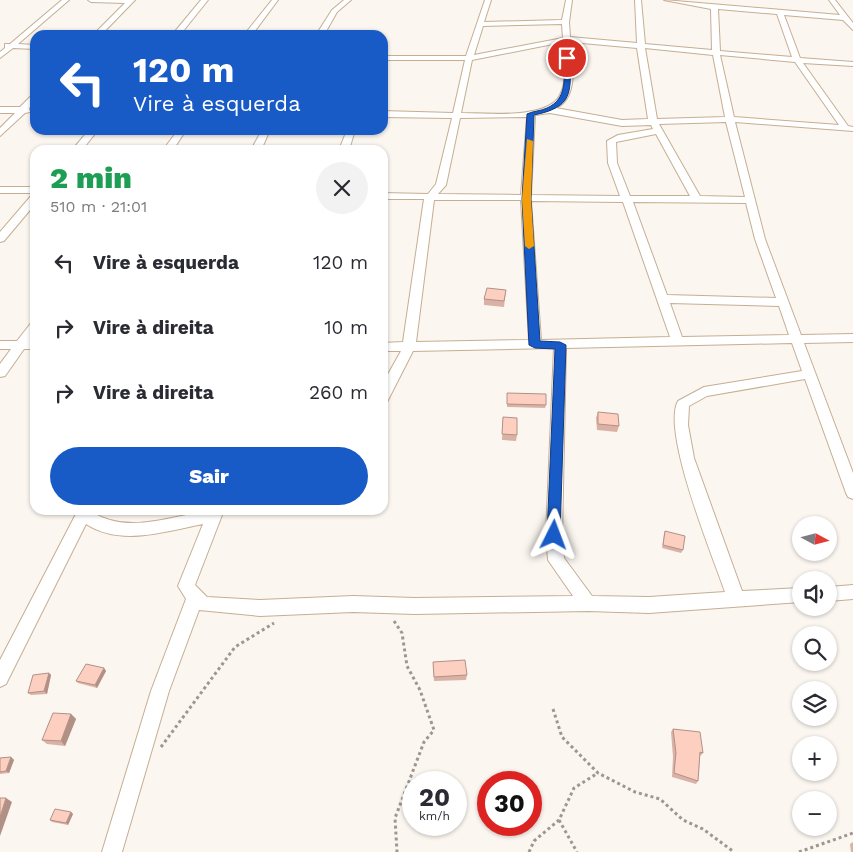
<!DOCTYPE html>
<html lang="pt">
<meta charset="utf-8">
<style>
body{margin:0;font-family:"Work Sans",sans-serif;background:#f2f2f3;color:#2b2b33;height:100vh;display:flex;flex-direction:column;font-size:19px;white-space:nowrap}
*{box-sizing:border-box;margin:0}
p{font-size:16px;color:#7c7c81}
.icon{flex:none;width:28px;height:28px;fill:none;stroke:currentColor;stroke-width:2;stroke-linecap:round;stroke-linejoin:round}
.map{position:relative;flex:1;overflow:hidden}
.details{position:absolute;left:30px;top:145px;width:358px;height:370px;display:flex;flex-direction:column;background:#fff;border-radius:15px;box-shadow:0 1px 4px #0004}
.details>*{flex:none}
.hud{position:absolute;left:30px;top:30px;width:358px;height:105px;border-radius:15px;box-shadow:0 1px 4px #0004;background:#185bc6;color:#fff;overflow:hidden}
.needle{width:32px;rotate:97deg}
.buttons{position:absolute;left:792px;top:516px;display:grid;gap:10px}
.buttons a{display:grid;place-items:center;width:45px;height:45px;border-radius:50%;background:#fff;box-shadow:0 1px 4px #0004;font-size:25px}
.speed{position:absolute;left:402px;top:771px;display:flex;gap:10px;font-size:25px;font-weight:700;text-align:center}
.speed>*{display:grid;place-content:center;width:65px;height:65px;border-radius:50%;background:#fff;box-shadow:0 1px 4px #0004;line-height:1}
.speed small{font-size:12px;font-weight:400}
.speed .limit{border:8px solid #d22;background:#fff;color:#111}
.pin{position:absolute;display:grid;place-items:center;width:42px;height:42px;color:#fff;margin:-21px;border:2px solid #fff;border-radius:50%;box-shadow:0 1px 5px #0007}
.me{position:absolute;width:55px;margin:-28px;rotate:3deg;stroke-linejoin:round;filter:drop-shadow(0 0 4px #0008)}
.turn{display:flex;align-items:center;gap:18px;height:105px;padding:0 20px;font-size:22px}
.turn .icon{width:65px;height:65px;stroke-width:2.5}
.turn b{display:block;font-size:35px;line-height:42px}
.round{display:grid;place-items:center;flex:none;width:52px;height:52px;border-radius:26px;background:#f2f2f3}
.summary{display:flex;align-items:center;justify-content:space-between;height:85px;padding:0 20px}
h1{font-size:30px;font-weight:800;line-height:38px;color:#1e9e55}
.primary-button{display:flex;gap:10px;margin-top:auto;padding:10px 20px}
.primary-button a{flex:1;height:58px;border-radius:30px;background:#185bc6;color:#fff;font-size:20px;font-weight:800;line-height:58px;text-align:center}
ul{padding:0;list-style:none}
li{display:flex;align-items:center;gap:15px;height:65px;padding:0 20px}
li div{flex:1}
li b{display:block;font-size:19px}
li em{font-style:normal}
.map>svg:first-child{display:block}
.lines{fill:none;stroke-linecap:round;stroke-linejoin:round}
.street-casing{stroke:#c6ae92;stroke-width:2}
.path{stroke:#9d978f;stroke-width:3;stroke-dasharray:3 3;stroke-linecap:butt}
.street{fill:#fff;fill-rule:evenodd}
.wall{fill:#dab2a5}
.shaded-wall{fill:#b19186}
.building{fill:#fdcfc0;stroke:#b19186}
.route{fill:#185bc6;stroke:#103b81}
.slow{fill:#f59e0b}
</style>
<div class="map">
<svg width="853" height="852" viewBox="0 0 853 852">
<rect width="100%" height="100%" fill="#fbf6f0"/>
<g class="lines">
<defs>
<g id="street">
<path d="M62 0H69L18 44 35 45V49L13 48 0 58V52L5 48V44H10Z"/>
<path d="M88 0H135L101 35H93L125 3 91 2Z"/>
<path d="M201 0H208L180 35H172Z"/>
<path d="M272 0H278L252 35H244Z"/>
<path d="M344 0H351L337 12 324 35H316L332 10Z"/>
<path d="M485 0H491L484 22 562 20 566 0H572L569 22 570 37 637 43 635 0H641L645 44 712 50 711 9 664 0 840 15 829 0H835L853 23V30L843 20 784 15 800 58 853 62V66L803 63 848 126 853 127V131L735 122 765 239 801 335 853 334V342L804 343 853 473V499L848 497 846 493 805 379 707 396 689 406 688 425 694 458 742 591 801 588V602L649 613 588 611 415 614 353 612 260 616 199 610 169 691 122 852H102L151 691 186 599 178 586 203 524C166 531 121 547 86 524L6 684 0 687V660L78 510H94L92 512C133 538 181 510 224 510L195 585 207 597 260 600 353 596 415 598 573 596 548 560 546 535 554 348 413 351 387 402 382 404V385L401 351H382V343L403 342 424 199H382V193L428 194 436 184 452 118 382 117V111L453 113 465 60H382V56H466ZM718 9 777 14 792 57 720 51ZM562 24 563 38 474 55 483 26ZM563 42C564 58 568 80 560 95 548 120 485 113 461 113L472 60ZM571 42 637 48 648 119 622 120 556 108C579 97 572 63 571 42ZM645 48 713 55 725 117 657 119ZM720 55 795 62 839 125 734 117ZM550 113 622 126 651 125 653 129 618 135 607 141 608 163 620 196 531 195 535 115ZM527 117 521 195 438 194 446 185 460 118ZM726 122 745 197 700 196 659 124ZM656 134 690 196H630L617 163 616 142ZM434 200H521L529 340 416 342ZM531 201 623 202 670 337 541 340ZM633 202 746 203 755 239 776 298 667 295ZM670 303 779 306 789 335 682 337ZM792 343 802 371 704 387 678 401C661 431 713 557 725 592L649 597 592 596 564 558 562 535 566 348Z"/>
<path d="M32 95H35V102L29 108 30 112 25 113 0 136V128L15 113H0V107H20Z"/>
<path d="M89 130H98L82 150H72Z"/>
<path d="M178 130H186L173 150H163Z"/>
<path d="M262 130H270L261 150H251Z"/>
<path d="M347 130H355L349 150H339Z"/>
<rect x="0" y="187" width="35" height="6"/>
<path d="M35 195V204L4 241 0 242V232L31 196Z"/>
<path d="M35 322V335L30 341H35V349H24L5 376 0 377V364L11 349H0V341H17L31 323Z"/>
<path d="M853 585V599L829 601V587Z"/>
</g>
</defs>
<!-- street casing -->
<use href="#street" class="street-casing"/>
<!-- path -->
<g class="path">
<path d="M394 621 402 633 407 666 420 690 434 730 424 742 395 818 397 852"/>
<path d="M553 709 562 737 598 773 635 792 660 799 683 820 703 829 734 852"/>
<path d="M161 747 235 647 274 623"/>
<path d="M559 820 577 852"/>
<path d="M529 852 534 841 559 820 574 788 598 773"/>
<path d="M799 852 853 833"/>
</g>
<!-- street -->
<use href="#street" class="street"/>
</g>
<!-- wall -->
<g class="wall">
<path d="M506 290 504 307 484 305V299Z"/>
<path d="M507 393 546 405 545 408 507 407Z"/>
<path d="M598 412 619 426 617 432 597 430 596 418Z"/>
<path d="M503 417 517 435 516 441 502 440Z"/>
<path d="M665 531 683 550 681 553 662 548 664 534Z"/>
<path d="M433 662 467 675 466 680 434 681Z"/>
<path d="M104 668 106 671 97 688 78 683 76 681Z"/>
<path d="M49 673 51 675 47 694 31 695 28 693Z"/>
<path d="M71 714 76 719 65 746 47 744 42 740Z"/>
<path d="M673 729 703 753 700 756 698 781 696 784 672 777 673 757 671 732Z"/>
<path d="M11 757 14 760 9 773 0 774V758Z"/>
<path d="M71 812 73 814 68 825 52 822 50 820Z"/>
<path d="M853 842V852H851L850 844Z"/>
</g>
<!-- shaded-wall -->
<g class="shaded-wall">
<path d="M104 668 106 671 97 688 95 685Z"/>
<path d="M49 673 51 675 47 694 44 691Z"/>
<path d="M71 714 76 719 65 746 61 741Z"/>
<path d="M11 757 14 760 9 773 6 771Z"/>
<path d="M6 798 12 802 0 836V817Z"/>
<path d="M71 812 73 814 68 825 66 823Z"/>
</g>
<!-- building -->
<g class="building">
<path d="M487 288 506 290 504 301 484 299Z"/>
<path d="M507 393 546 394V405L507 404Z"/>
<path d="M598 412 618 414 619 426 598 424Z"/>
<path d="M503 417 517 418V435L502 434Z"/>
<path d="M665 531 685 536 683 550 663 545Z"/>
<path d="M465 660 467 675 434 677 433 662Z"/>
<path d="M86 664 104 668 95 685 76 681Z"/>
<path d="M49 673 44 691 28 693 33 675Z"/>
<path d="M53 713 71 714 61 741 42 740Z"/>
<path d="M673 729 700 732 703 753 700 752 698 781 674 773 676 753Z"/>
<path d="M11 757 6 771 0 772V758Z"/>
<path d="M0 798H6L0 817Z"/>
<path d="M55 809 71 812 66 823 50 820Z"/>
</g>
<!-- route -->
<path class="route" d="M567 56 570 58C571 93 573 107 534 115L531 199 540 341 560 342 566 345 560 535 554 540 547 535 555 349 535 348 529 345 522 199 527 114C533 111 541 111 547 108 568 99 564 77 564 58Z"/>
<!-- slow -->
<path class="slow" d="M527 139 533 141 531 199 534 246 529 249 525 246 522 199Z"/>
</svg>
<div class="buttons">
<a><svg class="needle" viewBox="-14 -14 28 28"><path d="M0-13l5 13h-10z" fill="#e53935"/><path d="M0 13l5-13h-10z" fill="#7c7c81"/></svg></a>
<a><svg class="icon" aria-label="sound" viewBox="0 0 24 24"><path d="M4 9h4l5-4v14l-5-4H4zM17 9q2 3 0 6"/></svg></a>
<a><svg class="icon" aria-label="search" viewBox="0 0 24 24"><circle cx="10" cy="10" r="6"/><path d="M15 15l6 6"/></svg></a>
<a><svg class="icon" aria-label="layers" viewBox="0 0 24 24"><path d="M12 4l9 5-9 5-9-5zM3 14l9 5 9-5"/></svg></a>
<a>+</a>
<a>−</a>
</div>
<div class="speed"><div>20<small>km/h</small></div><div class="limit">30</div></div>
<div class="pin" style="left:567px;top:58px;background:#d93025"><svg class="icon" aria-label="arrive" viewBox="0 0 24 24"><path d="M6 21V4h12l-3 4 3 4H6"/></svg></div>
<svg class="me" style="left:554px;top:535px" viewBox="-20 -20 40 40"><path d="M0-17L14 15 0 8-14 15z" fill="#185bc6" stroke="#fff" stroke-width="4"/></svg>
<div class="hud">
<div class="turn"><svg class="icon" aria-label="left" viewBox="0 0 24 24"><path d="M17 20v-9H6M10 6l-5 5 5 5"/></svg><div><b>120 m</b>Vire à esquerda</div></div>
</div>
<section class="details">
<div class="summary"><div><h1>2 min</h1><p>510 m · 21:01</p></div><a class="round"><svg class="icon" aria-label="close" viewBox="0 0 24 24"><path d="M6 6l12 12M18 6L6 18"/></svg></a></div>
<ul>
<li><svg class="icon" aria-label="left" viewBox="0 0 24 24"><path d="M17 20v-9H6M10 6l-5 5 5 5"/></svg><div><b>Vire à esquerda</b></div><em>120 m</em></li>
<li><svg class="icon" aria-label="right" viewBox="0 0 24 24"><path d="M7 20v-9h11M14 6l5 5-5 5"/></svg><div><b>Vire à direita</b></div><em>10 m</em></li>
<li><svg class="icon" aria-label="right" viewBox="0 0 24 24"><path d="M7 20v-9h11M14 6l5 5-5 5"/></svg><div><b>Vire à direita</b></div><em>260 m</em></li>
</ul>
<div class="primary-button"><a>Sair</a></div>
</section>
</div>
